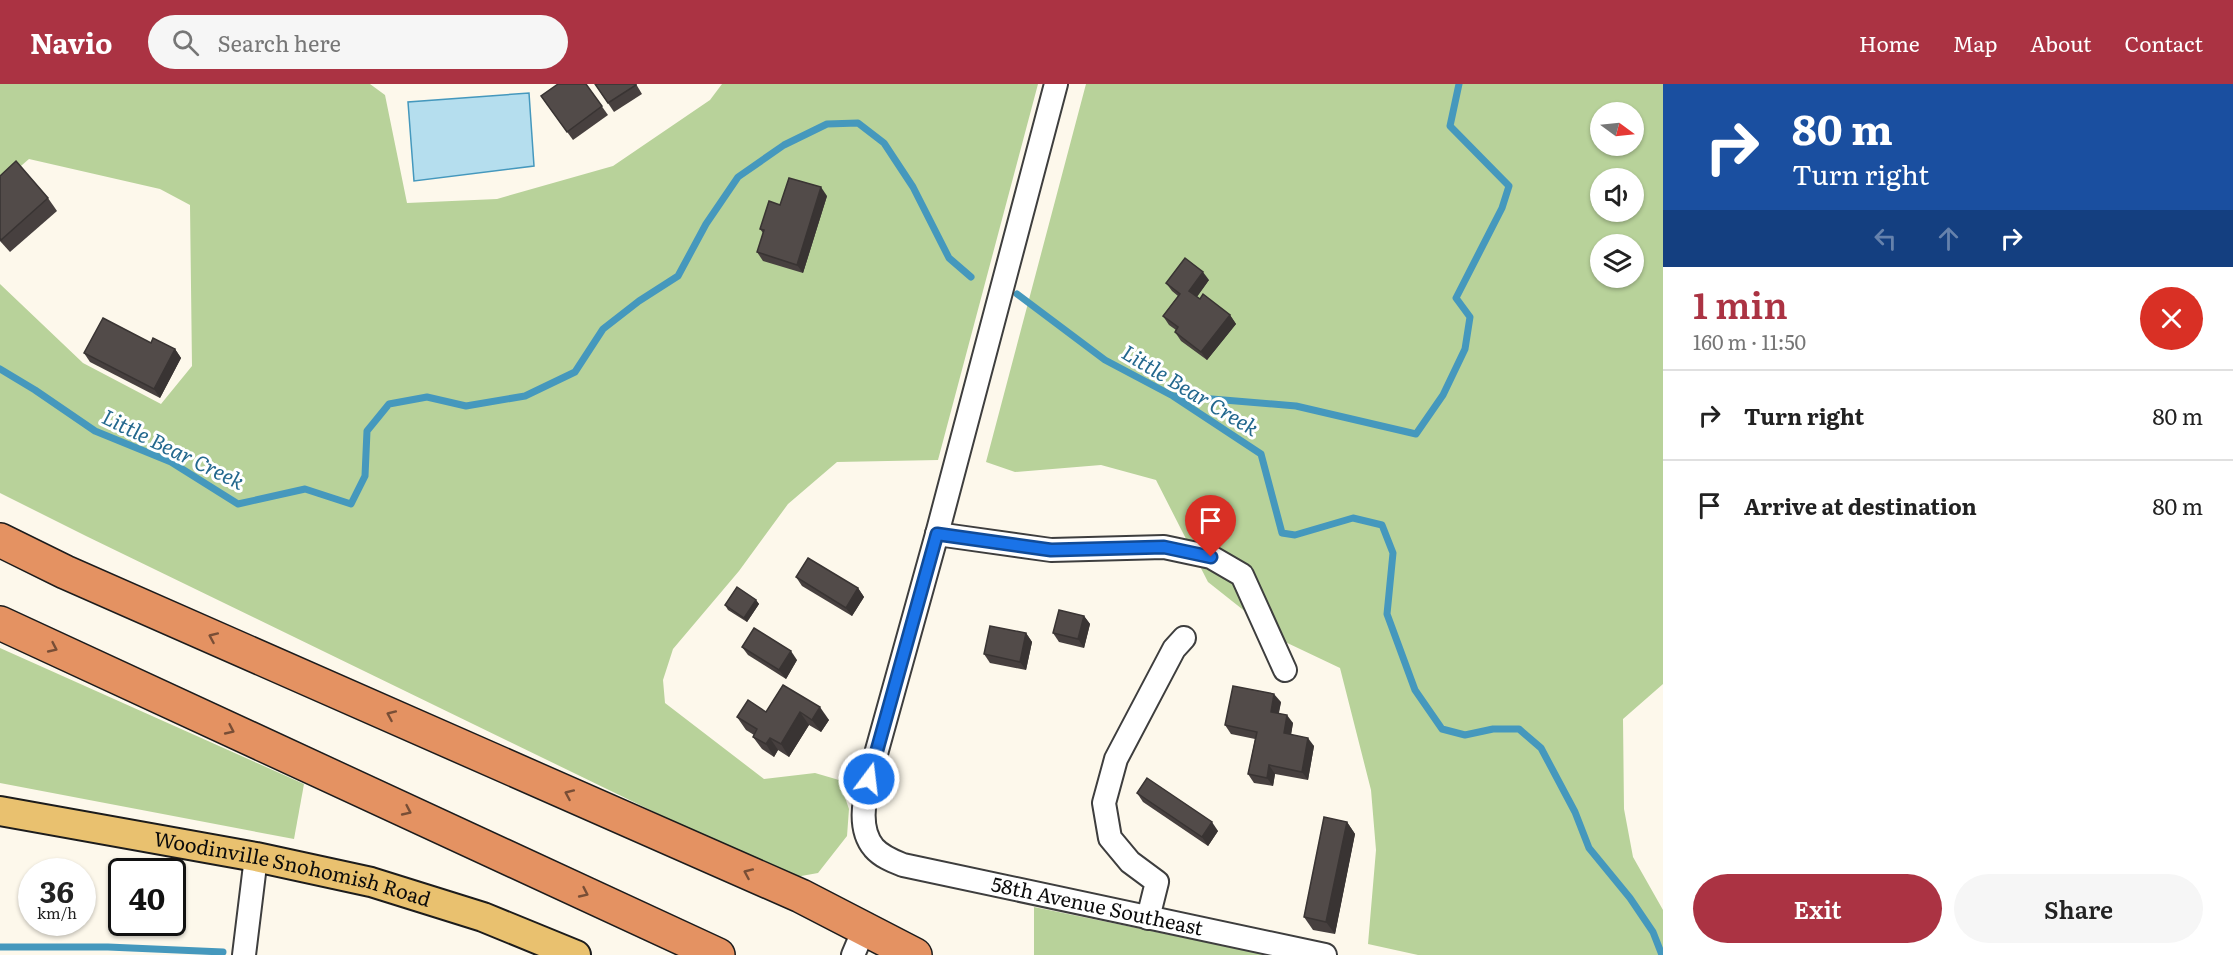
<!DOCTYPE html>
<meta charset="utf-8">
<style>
body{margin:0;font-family:Literata,serif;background:#f6f6f6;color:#222;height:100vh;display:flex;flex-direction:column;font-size:22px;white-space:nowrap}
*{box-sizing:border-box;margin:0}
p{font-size:20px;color:#767676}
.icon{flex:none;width:33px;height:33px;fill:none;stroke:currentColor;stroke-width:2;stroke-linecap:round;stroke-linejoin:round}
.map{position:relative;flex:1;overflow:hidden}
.sheet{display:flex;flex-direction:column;background:#fff;width:570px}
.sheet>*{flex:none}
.banner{background:#1a4fa0;color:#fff;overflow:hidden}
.needle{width:39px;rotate:105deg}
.controls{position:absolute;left:1590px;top:18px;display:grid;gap:12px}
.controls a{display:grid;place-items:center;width:54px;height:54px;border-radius:50%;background:#fff;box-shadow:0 2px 4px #0004;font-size:30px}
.speed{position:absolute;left:18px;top:774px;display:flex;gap:12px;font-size:30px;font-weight:700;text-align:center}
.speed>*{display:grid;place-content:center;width:78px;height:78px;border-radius:50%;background:#fff;box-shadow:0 2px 4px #0004;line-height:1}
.speed small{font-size:15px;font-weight:400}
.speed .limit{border:3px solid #111;border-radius:9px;background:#fff;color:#111}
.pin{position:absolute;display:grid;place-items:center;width:51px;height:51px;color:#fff;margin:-62px -26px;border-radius:50% 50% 50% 0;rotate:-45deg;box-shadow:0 0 6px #0007}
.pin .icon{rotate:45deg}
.me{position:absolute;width:66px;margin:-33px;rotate:15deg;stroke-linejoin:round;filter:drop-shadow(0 0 4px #0008)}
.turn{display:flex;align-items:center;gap:21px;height:126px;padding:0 30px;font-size:27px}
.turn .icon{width:78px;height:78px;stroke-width:2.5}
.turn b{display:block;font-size:42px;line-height:51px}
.lanes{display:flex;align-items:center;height:57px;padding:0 30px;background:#0003;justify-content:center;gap:30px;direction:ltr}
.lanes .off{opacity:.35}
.round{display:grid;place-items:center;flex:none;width:63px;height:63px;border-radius:32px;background:#f6f6f6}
.headline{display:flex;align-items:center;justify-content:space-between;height:102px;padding:0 30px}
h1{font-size:36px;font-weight:600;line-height:45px;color:#ab3343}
.action{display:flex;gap:12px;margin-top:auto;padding:12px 30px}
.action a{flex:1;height:69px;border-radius:36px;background:#ab3343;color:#fff;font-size:24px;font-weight:600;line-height:69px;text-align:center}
.action a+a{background:#f6f6f6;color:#222}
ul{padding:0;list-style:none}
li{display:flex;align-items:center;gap:18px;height:90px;padding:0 30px;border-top:2px solid #e0e0e0}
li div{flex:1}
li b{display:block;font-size:22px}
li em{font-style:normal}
header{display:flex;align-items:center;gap:36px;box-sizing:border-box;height:84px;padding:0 30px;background:#ab3343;color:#fff}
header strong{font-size:28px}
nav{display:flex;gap:33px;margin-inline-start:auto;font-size:21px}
.search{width:420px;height:54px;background:#f6f6f6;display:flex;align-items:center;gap:15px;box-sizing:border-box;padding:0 21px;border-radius:33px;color:#767676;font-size:22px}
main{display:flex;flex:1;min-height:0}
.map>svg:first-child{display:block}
.forest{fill:#b8d29a;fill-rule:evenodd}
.water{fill:#b5deee;stroke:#4598bd;stroke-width:1.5}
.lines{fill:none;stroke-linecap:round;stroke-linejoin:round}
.stream{stroke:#4598bd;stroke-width:7}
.minor-casing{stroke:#3e3e3e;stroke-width:26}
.major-casing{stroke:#1c1c1c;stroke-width:32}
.highway-casing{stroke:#1c1c1c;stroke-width:36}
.minor{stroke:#fff;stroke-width:22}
.major{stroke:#e9c16f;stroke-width:28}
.highway{stroke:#e49262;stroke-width:33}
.wall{fill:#47403f}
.shaded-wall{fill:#393433}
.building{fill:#524b49;stroke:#393433;stroke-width:1.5}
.oneway{stroke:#784e36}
.route-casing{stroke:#114b97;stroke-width:15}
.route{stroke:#1a73e8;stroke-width:10}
.labels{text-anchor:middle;stroke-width:6;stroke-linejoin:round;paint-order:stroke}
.street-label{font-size:20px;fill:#0b0b0b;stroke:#fff}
.water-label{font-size:21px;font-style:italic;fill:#23688e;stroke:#fff}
</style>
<header>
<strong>Navio</strong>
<div class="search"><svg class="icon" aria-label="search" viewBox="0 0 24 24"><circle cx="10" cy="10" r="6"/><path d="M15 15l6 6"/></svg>Search here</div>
<nav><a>Home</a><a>Map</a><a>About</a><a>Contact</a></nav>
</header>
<main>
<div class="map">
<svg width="1663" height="871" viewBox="0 0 1663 871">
<rect width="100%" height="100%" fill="#fdf8eb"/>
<!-- forest -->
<g class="forest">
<path d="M0 0H370L385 11 407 119 497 115 613 82 710 16 722 0H1038L938 376 837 378 788 420 739 487 673 565 663 596 665 619 764 695 815 689 839 696 849 725 847 752 818 789 790 794 86 452 0 409V200L83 279 161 320 192 282 190 121 160 105 29 75 0 100Z"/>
<path d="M1086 0H1663V600L1623 635 1624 725 1633 773 1663 826V871H1418L1368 860 1376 766 1371 706 1340 584 1281 556 1208 498 1156 396 1101 381 1015 388 986 378ZM1600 28H1634V62H1600ZM1600 94H1634V128H1600ZM1600 160H1634V194H1600Z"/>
<path d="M0 564 304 700 294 755 0 699Z"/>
<path d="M1034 823 1269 871H1034Z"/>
</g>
<!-- water -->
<path class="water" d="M529 9 534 82 414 97 408 18Z"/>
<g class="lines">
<!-- stream -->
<g class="stream">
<path d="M1017 210 1105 276 1173 312 1261 370 1282 449 1295 451 1353 434 1382 441 1393 469 1387 530 1415 606 1442 645 1465 651 1493 645H1519L1541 664 1575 728 1589 764 1630 814 1653 848 1662 871"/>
<path d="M0 285 35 306 95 347 171 378 238 420 305 405 351 420 365 392 367 347 389 320 427 313 466 322 525 312 575 288 603 245 639 217 678 192 706 140 738 93 784 61 827 40 858 39 884 59 913 103 949 174 971 193"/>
<path d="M1176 312 1296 322 1416 350 1443 311 1465 265 1470 233 1456 214 1502 124 1509 102 1450 42 1459 0"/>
<path d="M0 863H108L223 868"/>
</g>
<defs>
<g id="minor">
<path id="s1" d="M1056 0 937 450 869 695C864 717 858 745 874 764 882 773 893 777 903 781L1325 871"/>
<path d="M937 450 1051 466 1164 463 1211 473 1242 491 1285 586"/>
<path d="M1148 834 1157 798 1130 778 1110 754 1104 719 1116 675 1174 565 1184 554"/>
<path d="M244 871 256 773"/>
<path d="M853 871 864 845"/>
</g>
<g id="major">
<path id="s2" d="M0 727 256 773 371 798 483 833 576 871"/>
</g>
<g id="highway">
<path d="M0 456 65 488 801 812 915 871"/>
<path d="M0 539 718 871"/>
</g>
</defs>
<!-- minor casing -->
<use href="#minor" class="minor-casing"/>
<!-- major casing -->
<use href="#major" class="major-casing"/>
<!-- highway casing -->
<use href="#highway" class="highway-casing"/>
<!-- minor -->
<use href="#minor" class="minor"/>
<!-- major -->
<use href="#major" class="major"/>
<!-- highway -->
<use href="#highway" class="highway"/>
</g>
<!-- wall -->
<g class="wall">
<path d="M586 0 608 31 573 56 541 12Z"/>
<path d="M595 0H636L642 10 614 28Z"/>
<path d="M0 92 48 114 57 127 10 168 0 157Z"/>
<path d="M827 112 803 189 763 177 757 168 763 149 760 145Z"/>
<path d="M1209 196 1197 213 1230 231 1236 240 1207 276 1181 257 1175 248 1176 246 1169 241 1163 232 1178 212 1172 207 1166 199Z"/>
<path d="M151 259 175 265 181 274 160 314 90 278 84 269Z"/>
<path d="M796 493 858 504 864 513 852 532 802 502Z"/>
<path d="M756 516 759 520 747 538 728 526 725 521Z"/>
<path d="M1084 532 1090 540 1084 564 1059 558 1053 549Z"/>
<path d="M1026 549 1032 558 1026 586 990 579 984 570Z"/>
<path d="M742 563 797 576 786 595 748 571Z"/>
<path d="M783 601 829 636 821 648 809 641 789 673 778 666 774 673 762 665 753 653 754 651 746 646 737 633 766 628Z"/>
<path d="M1281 618 1279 629 1293 639 1291 650 1314 662 1308 696 1275 690 1273 702 1254 699 1248 690 1255 655 1231 650 1225 641Z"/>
<path d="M1137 709 1218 747 1208 762 1143 718Z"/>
<path d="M1347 738 1355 750 1335 850 1313 846 1304 833Z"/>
</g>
<!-- shaded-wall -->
<g class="shaded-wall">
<path d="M821 103 827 112 803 189 797 181Z"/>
<path d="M1203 188 1209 196 1195 215 1189 207Z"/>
<path d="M1230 231 1236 240 1207 276 1201 268Z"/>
<path d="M175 265 181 274 160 314 154 305Z"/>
<path d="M858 504 864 513 852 532 846 524Z"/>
<path d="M756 516 759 520 747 538 744 534Z"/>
<path d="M1084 532 1090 540 1084 564 1078 555Z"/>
<path d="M1026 549 1032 558 1026 586 1020 578Z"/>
<path d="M791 567 797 576 786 595 779 586Z"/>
<path d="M1274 610 1281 618 1277 636 1271 628Z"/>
<path d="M820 623 829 636 821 648 812 636Z"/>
<path d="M800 628 809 641 789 673 781 660Z"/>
<path d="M1287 631 1293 639 1290 657 1284 649Z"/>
<path d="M770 654 778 666 774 673 766 660Z"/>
<path d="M1308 654 1314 662 1308 696 1302 688Z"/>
<path d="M1269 681 1275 690 1273 702 1267 694Z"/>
<path d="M1212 738 1218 747 1208 762 1202 753Z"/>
<path d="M1347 738 1355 750 1335 850 1326 838Z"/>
</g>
<!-- building -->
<g class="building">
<path d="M558 0H586L602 22 567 48 541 12Z"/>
<path d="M595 0H636V1L608 19Z"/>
<path d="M16 77 48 114 1 156 0 154V92Z"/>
<path d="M789 94 821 103 797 181 757 168 764 146 760 145 769 117 780 121Z"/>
<path d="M1185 174 1203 188 1189 207 1200 215 1203 210 1230 231 1201 268 1175 248 1178 243 1163 232 1180 210 1166 199Z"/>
<path d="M103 234 151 259 153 254 175 265 154 305 84 269Z"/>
<path d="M808 474 858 504 846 524 796 493Z"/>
<path d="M737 503 756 516 744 534 725 521Z"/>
<path d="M1059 526 1084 532 1078 555 1053 549Z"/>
<path d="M990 542 1026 549 1020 578 984 570Z"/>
<path d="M754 544 791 567 779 586 742 563Z"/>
<path d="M783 601 820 623 812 636 800 628 781 660 770 654 766 660 753 653 757 645 737 633 748 616 766 628Z"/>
<path d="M1233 602 1274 610 1271 628 1287 631 1284 649 1308 654 1302 688 1269 681 1267 694 1248 690 1257 648 1225 641Z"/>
<path d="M1147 694 1212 738 1202 753 1137 709Z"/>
<path d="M1324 733 1347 738 1326 838 1304 833Z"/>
</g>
<!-- one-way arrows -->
<defs><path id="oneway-chevron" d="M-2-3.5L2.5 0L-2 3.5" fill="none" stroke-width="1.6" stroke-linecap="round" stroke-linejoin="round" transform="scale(1.5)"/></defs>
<g class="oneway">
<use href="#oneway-chevron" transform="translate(213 553) rotate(-156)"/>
<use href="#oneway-chevron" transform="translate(53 564) rotate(25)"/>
<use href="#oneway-chevron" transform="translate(391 631) rotate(-156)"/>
<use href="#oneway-chevron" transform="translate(230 646) rotate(25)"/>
<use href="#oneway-chevron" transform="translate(569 710) rotate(-156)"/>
<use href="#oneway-chevron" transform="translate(407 727) rotate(25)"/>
<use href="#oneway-chevron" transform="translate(748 789) rotate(-156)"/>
<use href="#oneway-chevron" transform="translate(584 809) rotate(25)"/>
</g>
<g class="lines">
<defs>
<path id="route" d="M869 695 937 450 1051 466 1164 463 1211 473"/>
</defs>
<!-- route casing -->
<use href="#route" class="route-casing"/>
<!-- route -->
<use href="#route" class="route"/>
</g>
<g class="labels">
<!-- street labels -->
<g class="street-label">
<text dy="7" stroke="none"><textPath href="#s2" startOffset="298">Woodinville Snohomish Road</textPath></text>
<text dy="7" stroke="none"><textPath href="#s1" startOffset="1024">58th Avenue Southeast</textPath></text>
</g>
<!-- water labels -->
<g class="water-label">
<text transform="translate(1190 307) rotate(31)" y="7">Little Bear Creek</text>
<text transform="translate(173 366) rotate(26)" y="7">Little Bear Creek</text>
</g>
</g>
</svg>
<div class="controls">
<a><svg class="needle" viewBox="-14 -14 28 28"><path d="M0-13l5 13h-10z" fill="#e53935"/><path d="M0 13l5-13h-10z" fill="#767676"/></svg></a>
<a><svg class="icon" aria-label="sound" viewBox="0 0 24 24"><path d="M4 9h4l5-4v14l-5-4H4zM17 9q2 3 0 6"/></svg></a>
<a><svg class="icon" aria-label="layers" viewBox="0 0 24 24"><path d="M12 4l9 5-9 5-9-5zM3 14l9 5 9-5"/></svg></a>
</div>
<div class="speed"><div>36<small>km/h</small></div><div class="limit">40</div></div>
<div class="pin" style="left:1211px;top:473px;background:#d93025"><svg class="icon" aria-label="arrive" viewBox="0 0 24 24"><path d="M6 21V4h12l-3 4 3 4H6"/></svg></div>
<svg class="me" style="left:869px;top:695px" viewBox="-20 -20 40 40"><circle r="17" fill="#1a73e8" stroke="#fff" stroke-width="3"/><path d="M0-11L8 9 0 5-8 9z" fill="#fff"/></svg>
</div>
<section class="sheet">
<div class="banner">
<div class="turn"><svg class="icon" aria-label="right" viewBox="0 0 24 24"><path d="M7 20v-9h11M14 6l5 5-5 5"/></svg><div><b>80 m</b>Turn right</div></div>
<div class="lanes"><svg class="icon off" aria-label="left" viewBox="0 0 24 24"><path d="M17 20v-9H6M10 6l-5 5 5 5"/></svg><svg class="icon off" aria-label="ahead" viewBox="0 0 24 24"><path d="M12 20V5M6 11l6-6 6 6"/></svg><svg class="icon" aria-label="right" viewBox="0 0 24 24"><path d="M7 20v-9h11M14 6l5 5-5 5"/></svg></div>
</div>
<div class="headline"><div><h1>1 min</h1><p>160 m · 11:50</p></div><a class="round" style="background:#d93025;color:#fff"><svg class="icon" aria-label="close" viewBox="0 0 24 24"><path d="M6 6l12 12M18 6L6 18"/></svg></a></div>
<ul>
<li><svg class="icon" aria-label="right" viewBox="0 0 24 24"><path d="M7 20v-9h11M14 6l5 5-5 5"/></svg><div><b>Turn right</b></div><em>80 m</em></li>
<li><svg class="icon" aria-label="arrive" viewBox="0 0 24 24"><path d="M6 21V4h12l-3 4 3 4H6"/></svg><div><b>Arrive at destination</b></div><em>80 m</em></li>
</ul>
<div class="action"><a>Exit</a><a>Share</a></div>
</section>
</main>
